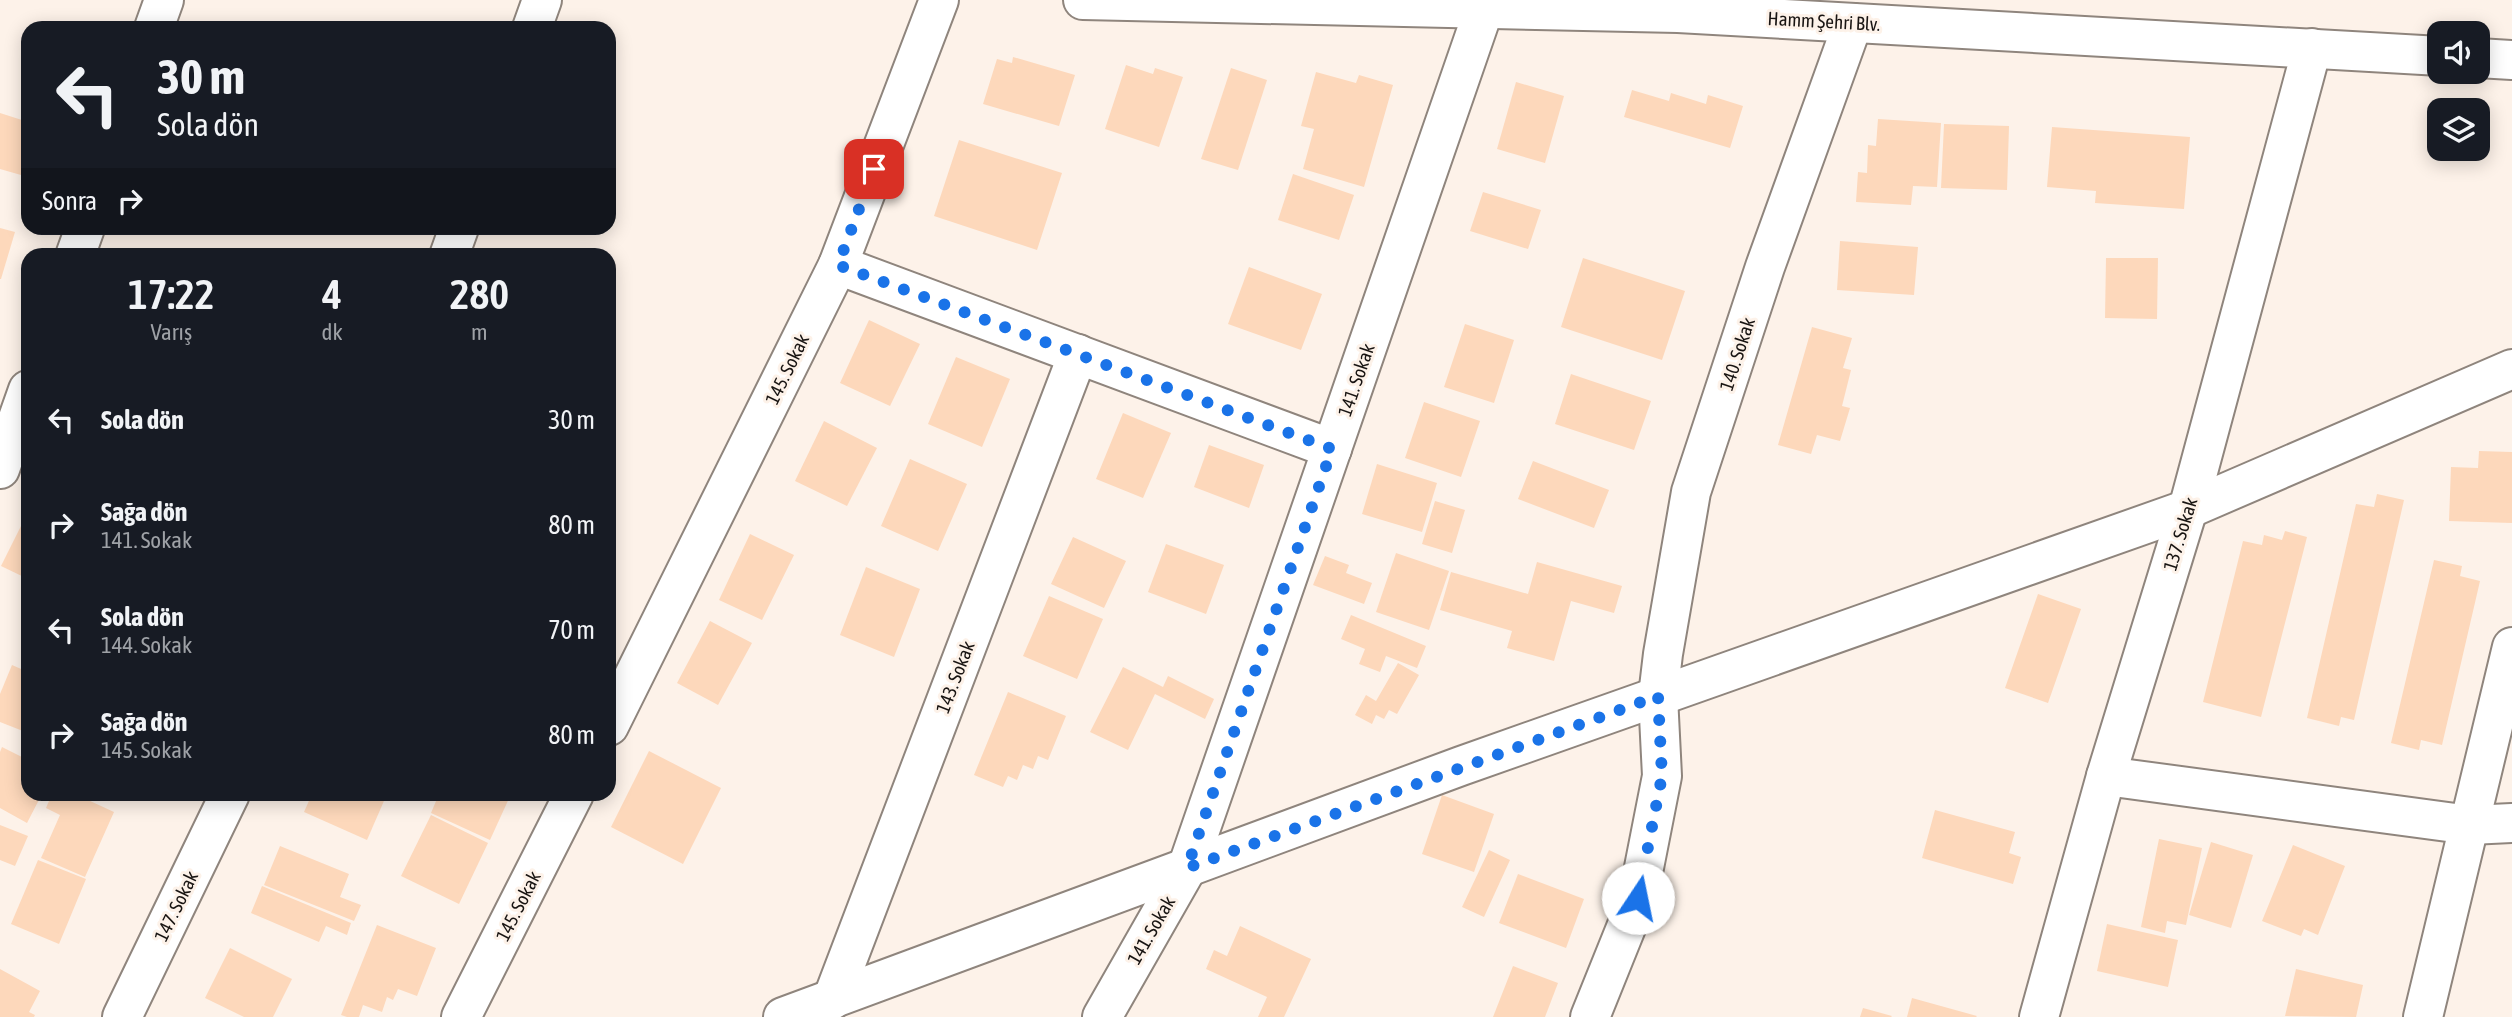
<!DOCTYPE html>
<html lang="tr">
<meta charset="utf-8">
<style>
body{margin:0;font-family:"Asap Condensed",sans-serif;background:#242831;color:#f1f3f6;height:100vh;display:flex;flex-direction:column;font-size:26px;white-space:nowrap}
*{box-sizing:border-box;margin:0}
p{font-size:23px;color:#9ea1a6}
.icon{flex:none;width:38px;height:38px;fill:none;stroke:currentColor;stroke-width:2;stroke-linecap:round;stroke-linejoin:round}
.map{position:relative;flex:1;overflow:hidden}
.sheet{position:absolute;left:21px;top:248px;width:595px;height:553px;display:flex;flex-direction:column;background:#171b24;border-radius:21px;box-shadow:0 4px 18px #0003}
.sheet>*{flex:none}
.banner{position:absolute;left:21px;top:21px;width:595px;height:214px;border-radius:21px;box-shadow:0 4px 18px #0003;background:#171b24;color:#f1f3f6;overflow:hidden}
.buttons{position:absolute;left:2427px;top:21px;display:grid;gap:14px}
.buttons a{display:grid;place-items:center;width:63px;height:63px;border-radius:14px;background:#171b24;box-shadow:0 4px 18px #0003;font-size:35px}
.pin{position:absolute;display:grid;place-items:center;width:60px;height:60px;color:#fff;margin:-30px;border-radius:14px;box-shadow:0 4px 10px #0006}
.me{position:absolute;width:77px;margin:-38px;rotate:11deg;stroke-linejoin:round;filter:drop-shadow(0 0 5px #0008)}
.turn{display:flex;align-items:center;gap:24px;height:147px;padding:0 21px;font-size:32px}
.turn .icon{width:91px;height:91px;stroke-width:2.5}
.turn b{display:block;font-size:49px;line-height:60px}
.then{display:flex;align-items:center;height:66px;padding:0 21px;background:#0003;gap:14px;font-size:26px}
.eta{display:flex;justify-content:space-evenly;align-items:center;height:119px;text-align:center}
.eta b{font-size:42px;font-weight:600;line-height:49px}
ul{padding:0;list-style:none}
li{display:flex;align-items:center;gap:21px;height:105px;padding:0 21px}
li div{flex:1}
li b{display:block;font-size:26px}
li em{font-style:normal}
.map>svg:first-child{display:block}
.building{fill:#fdd8bb}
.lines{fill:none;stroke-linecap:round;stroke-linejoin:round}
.street-casing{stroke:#8f857d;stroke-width:42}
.primary-casing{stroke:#8f857d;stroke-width:42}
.street{stroke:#fff;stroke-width:38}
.primary{stroke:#fff;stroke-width:38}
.route{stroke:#1a73e8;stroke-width:12;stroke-dasharray:0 21.6}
.labels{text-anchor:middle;stroke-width:6;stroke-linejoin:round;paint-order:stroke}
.street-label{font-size:19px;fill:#181412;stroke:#fdf2e9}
</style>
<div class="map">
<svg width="2512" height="1017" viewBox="0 0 2512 1017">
<rect width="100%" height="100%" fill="#fdf2e9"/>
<!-- building -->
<g class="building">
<path d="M1013 57 1075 75 1059 126 983 104 997 59 1012 63Z"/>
<path d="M1126 65 1153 74 1155 68 1183 77 1159 147 1105 129Z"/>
<path d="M1231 68 1267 80 1238 170 1201 159Z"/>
<path d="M1316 72 1356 83 1359 75 1393 85 1364 187 1303 169 1314 129 1301 126Z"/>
<path d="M1516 82 1564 96 1545 163 1497 149Z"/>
<path d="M1632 90 1669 101 1671 93 1706 104 1708 95 1743 106 1730 148 1624 117Z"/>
<path d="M0 113 25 121 22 133 28 134V177L0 169Z"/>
<path d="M1878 119 1941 123 1937 187 1913 186 1911 205 1856 202 1858 172 1867 173 1868 145 1876 146Z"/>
<path d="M1944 124 2009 126 2007 190 1941 188Z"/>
<path d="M2052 127 2190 137 2184 209 2095 203 2096 191 2047 187Z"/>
<path d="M959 140 1062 173 1037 250 934 216Z"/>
<path d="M1293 174 1354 195 1339 240 1278 220Z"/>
<path d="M1483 192 1541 210 1528 249 1470 231Z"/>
<path d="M0 228 15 232 1 279H0Z"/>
<path d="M1840 241 1918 247 1914 295 1837 290Z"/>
<path d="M1583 258 1685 291 1662 360 1561 327Z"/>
<path d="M2106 258H2158L2157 319 2105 318Z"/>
<path d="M1249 267 1322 294 1301 350 1228 324Z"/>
<path d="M869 320 920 344 890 406 840 383Z"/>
<path d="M1465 324 1514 340 1494 403 1444 387Z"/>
<path d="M1812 327 1852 338 1843 368 1851 370 1842 406 1850 408 1840 441 1817 435 1811 454 1778 445Z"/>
<path d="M956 357 1010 379 982 447 928 424Z"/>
<path d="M1571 374 1651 401 1634 450 1555 424Z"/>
<path d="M1424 402 1480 421 1461 477 1405 458Z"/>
<path d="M1123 413 1171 433 1143 498 1096 479Z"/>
<path d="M824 421 877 448 847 506 795 481Z"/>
<path d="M1209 445 1264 465 1249 508 1194 487Z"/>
<path d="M2479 451 2512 452V523L2449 521 2451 467 2478 468Z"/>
<path d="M910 459 967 484 938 551 881 526Z"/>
<path d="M1533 461 1609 490 1594 528 1518 499Z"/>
<path d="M1377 464 1437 483 1422 532 1362 514Z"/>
<path d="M2377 494 2404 500 2354 720 2341 717 2339 726 2307 718 2356 504 2374 507Z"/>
<path d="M1435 501 1465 510 1452 553 1422 544Z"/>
<path d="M28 512V579L1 566Z"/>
<path d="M2285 531 2307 537 2261 717 2203 702 2243 541 2262 545 2264 535 2282 540Z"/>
<path d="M750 534 794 555 762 620 719 600Z"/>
<path d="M1073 537 1126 561 1104 608 1051 584Z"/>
<path d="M1166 544 1224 565 1206 614 1148 592Z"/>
<path d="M1396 553 1449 571 1429 630 1376 612Z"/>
<path d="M1325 556 1349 565 1346 573 1372 583 1364 604 1313 585Z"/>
<path d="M2434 560 2462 566 2460 576 2480 581 2442 745 2421 740 2419 750 2391 743Z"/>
<path d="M1537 562 1622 586 1614 613 1571 601 1554 661 1507 648 1512 631 1440 610 1451 572 1528 594Z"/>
<path d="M866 567 920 589 894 657 840 635Z"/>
<path d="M2038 594 2081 609 2048 703 2005 688Z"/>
<path d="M1049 596 1103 619 1077 679 1023 656Z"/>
<path d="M1351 615 1426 646 1417 668 1386 656 1380 672 1359 664 1365 649 1341 639Z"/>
<path d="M710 621 752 643 718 705 677 683Z"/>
<path d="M1398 663 1419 675 1397 714 1389 710 1384 719 1376 715 1372 724 1355 715 1366 695 1376 701Z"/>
<path d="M12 665 28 672V733L0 722V694Z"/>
<path d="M1123 667 1163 687 1168 676 1214 699 1205 719 1155 694 1128 750 1090 732Z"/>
<path d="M1008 692 1066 716 1048 760 1038 756 1033 769 1023 765 1017 780 1008 776 1003 787 974 775Z"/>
<path d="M2 747 28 760V794H42L27 823 0 808V752Z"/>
<path d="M649 751 721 788 683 864 611 827Z"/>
<path d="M52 794H75L114 812 85 877 41 858 60 815 46 808Z"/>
<path d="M312 794H387L367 840 304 812Z"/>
<path d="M439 794H511L490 840 431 813Z"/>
<path d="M1442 795 1494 814 1474 872 1422 854Z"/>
<path d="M1935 810 2015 832 2009 853 2021 857 2013 884 1922 858Z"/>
<path d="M431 815 488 843 459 904 401 876Z"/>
<path d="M0 825 28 836 15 866 0 860Z"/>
<path d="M2159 839 2202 848 2186 925 2167 921 2165 933 2141 927Z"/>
<path d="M2211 842 2253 855 2231 928 2189 915Z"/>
<path d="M2293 845 2345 866 2318 935 2304 929 2301 936 2262 921Z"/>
<path d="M280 846 349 874 340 897 361 905 354 921 264 885Z"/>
<path d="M1489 850 1510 860 1484 917 1462 907Z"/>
<path d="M38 860 86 879 59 944 11 924Z"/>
<path d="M1518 874 1584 899 1566 948 1499 923Z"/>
<path d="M262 886 351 923 347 935 326 926 319 942 251 913Z"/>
<path d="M2107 924 2178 940 2168 987 2097 971Z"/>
<path d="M377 925 436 948 417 996 398 989 393 1000 387 997 382 1012 363 1005 359 1017H347L341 1015Z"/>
<path d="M1240 926 1311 959 1284 1017H1258L1267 997 1206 969 1214 950 1227 956Z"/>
<path d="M230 948 292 979 273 1017H244L205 998Z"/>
<path d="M1513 966 1558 983 1545 1017H1493Z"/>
<path d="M0 969 40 991 29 1012 35 1015 34 1017H0Z"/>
<path d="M2296 969 2363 985 2356 1017 2285 1016Z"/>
<path d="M1912 998 1977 1016 1976 1017H1907Z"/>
<path d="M1863 1008 1892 1016 1891 1017H1860Z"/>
</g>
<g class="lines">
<defs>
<g id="street">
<path d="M154 28 164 0"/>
<path d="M532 28 542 0"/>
<path d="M75 256 85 228"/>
<path d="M449 256 459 228"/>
<path d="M838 265 1332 449"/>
<path d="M0 469 28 390"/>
<path d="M609 726 838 265 939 0"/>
<path d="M2106 776 2470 825 2512 823"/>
<path d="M832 1000 1078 354"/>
<path d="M122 1017 230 794"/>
<path d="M461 1017 574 794"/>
<path d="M783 1017 1461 766 2188 509 2512 369"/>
<path d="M1102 1017 1187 868 1484 9"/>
<path d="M1590 1017 1638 898 1662 776 1658 696 1663 654 1691 492 1765 267 1853 23"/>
<path d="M2039 1017 2106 776 2188 509 2312 48"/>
<path d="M2423 1017 2512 647"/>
</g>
<g id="primary">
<path d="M1083 0 1678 13 2440 56"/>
<path d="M2478 58 2512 60"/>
</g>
</defs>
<!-- street casing -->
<use href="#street" class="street-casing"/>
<!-- primary casing -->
<use href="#primary" class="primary-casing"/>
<!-- street -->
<use href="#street" class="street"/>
<!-- primary -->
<use href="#primary" class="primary"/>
</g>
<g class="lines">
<!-- route -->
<path class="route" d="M874 169 838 265 1332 449 1187 868 1658 696 1662 776 1638 898"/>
</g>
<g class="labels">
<!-- street labels -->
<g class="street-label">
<text transform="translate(1824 21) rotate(3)" y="7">Hamm Şehri Blv.</text>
<text transform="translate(1737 354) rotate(-72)" y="7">140. Sokak</text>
<text transform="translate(787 369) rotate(-64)" y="7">145. Sokak</text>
<text transform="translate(1356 380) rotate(-71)" y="7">141. Sokak</text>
<text transform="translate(2180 534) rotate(-73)" y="7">137. Sokak</text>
<text transform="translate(955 677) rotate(-69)" y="7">143. Sokak</text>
<text transform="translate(176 906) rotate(-64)" y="7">147. Sokak</text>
<text transform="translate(518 906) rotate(-63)" y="7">145. Sokak</text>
<text transform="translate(1151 930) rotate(-60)" y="7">141. Sokak</text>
</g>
</g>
</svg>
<div class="buttons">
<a><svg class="icon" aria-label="sound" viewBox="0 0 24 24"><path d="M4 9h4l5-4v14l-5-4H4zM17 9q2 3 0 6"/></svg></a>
<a><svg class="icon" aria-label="layers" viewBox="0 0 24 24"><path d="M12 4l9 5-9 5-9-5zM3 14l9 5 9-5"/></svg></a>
</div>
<div class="pin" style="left:874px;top:169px;background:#d93025"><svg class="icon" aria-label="arrive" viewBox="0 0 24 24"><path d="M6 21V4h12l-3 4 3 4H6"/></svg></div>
<svg class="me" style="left:1638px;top:898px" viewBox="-20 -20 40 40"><circle r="19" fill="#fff"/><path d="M0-13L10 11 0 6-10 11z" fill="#1a73e8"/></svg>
<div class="banner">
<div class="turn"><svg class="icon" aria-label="left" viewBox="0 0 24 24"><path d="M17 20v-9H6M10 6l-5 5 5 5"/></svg><div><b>30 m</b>Sola dön</div></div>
<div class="then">Sonra<svg class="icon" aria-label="right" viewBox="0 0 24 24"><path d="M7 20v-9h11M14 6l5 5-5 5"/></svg></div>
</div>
<section class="sheet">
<div class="eta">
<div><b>17:22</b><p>Varış</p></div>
<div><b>4</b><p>dk</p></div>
<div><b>280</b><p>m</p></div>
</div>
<ul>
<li><svg class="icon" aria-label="left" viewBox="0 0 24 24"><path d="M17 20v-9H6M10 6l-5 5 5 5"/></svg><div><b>Sola dön</b></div><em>30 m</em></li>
<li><svg class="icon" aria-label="right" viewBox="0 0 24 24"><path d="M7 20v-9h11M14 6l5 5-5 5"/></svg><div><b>Sağa dön</b><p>141. Sokak</p></div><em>80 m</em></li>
<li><svg class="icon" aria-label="left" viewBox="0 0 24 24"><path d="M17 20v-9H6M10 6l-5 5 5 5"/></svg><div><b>Sola dön</b><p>144. Sokak</p></div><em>70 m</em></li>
<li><svg class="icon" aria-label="right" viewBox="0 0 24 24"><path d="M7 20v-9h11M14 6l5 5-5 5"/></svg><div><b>Sağa dön</b><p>145. Sokak</p></div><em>80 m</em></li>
</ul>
</section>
</div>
